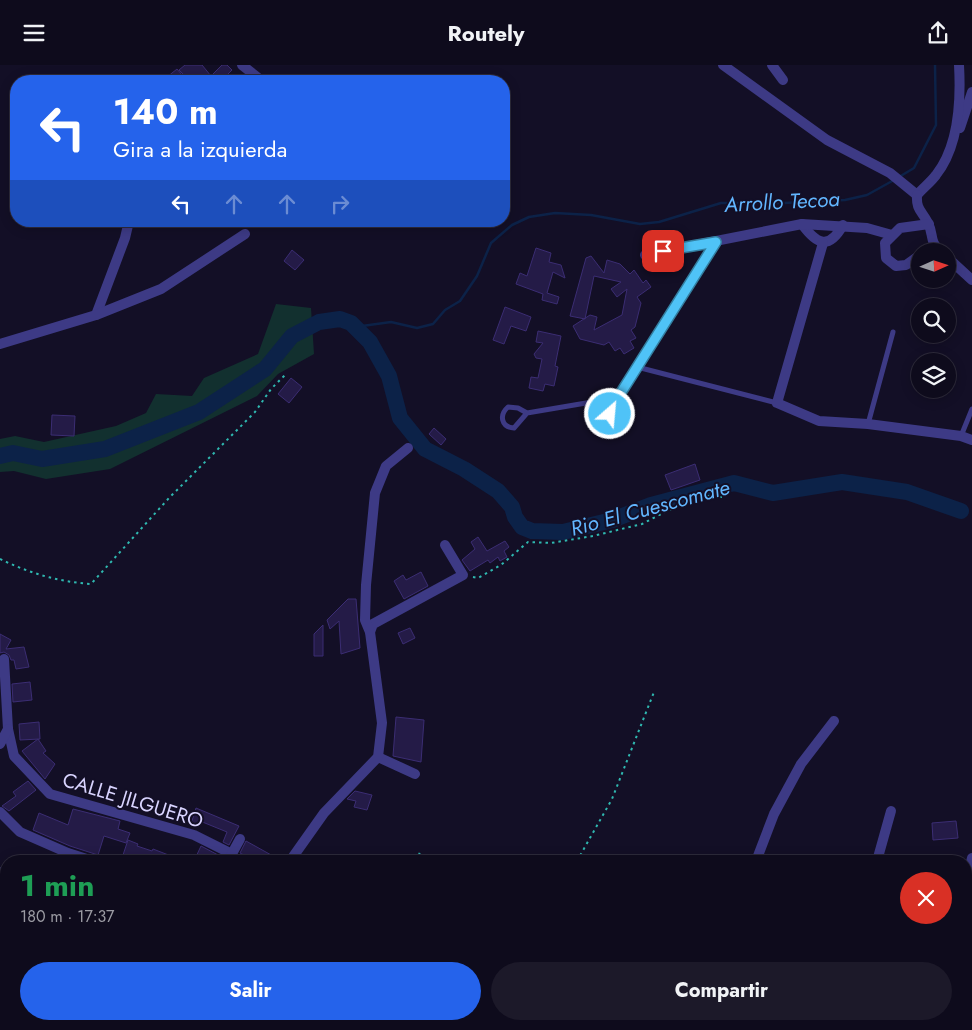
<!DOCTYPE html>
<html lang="es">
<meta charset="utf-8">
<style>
body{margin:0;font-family:Jost,sans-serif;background:#1c1929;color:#f1f3f6;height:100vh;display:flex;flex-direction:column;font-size:19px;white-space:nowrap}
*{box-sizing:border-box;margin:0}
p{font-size:16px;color:#9b9ba3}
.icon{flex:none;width:28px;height:28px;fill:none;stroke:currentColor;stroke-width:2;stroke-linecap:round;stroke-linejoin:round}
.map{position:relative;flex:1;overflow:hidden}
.sheet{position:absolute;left:0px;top:790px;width:972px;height:175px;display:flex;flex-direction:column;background:#0e0b1c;border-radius:20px 20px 0 0;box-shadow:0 2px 12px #0003,0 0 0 1px #2e2b3b}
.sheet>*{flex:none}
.guide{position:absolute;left:10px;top:10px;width:500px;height:152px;border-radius:20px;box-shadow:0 2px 12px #0003,0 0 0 1px #2e2b3b;background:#2563eb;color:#fff;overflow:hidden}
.needle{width:32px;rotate:87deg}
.controls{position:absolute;left:911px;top:178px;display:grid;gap:10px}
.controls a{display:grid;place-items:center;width:45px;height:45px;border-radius:50%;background:#0e0b1c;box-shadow:0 2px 12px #0003,0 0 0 1px #2e2b3b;font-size:25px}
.pin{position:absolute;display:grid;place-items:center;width:42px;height:42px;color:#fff;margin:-21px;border-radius:10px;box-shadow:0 2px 8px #0006}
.me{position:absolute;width:55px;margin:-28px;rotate:27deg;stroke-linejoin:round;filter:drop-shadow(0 0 4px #0008)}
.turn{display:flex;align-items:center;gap:18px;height:105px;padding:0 20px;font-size:22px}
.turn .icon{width:65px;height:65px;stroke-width:2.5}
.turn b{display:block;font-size:35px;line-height:42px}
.lanes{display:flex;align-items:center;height:48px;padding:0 20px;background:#0003;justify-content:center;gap:25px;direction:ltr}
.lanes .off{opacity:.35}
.round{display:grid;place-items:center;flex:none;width:52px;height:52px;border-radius:26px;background:#1c1929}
.overview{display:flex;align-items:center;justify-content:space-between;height:85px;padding:0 20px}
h1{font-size:30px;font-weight:700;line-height:38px;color:#1e9e55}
.button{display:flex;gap:10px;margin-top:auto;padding:10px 20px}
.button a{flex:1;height:58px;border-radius:30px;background:#2563eb;color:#fff;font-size:20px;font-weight:700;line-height:58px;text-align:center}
.button a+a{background:#1c1929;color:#f1f3f6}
header{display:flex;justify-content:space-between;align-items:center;height:65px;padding:0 20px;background:#0e0b1c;font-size:22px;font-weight:700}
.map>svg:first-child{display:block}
.green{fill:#12302f}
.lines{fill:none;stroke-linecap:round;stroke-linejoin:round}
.stream{stroke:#0c2248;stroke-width:2.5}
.river{stroke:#0c2248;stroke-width:16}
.building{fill:#241b47;stroke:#3b2d73}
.path{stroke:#2fb8b0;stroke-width:2;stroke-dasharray:2.5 4;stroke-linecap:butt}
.lane{stroke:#3d3a85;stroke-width:5}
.street{stroke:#3d3a85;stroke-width:10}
.route-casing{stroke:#337fa1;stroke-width:12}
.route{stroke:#4fc3f7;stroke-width:9}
.labels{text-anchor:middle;stroke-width:4;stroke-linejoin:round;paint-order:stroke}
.street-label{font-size:20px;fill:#d9d4ff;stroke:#130f26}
.water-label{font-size:21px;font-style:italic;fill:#62b6ff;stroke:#130f26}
</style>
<header><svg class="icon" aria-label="menu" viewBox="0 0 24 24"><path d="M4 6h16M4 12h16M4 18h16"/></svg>Routely<svg class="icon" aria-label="share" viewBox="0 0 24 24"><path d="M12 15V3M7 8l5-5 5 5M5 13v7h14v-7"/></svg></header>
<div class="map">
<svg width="972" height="965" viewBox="0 0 972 965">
<rect width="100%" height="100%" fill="#130f26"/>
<!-- green -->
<path class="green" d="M276 239 311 243 314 289 278 309 257 331 110 404 46 414 14 406 0 407V374L15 371 44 377 116 361 146 348 156 329 192 331 204 313 258 289Z"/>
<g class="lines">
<!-- stream -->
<g class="stream">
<path d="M899 112 914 103 936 60 935 0"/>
<path d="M351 258 362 261 391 257 417 263 433 259 445 245 460 236 477 211 491 178 512 160 529 152 555 148 591 150 640 159 659 157 721 138H784L845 135 867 130 894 115"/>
<path d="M0 835 6 845"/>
<path d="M32 959 34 965"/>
</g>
<!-- river -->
<path class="river" d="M0 391 13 388 42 394 105 384 199 347 265 304 292 271 319 257 340 254 351 258 370 277 389 311 400 353 425 384 464 404 498 426 512 442 515 452 522 462 532 466 563 467 612 455 651 440 734 418 773 428 842 417 907 427 961 446"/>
</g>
<!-- building -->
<g class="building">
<path d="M185 0H202L211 11 222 0H227L232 5 221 16H190L179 5Z"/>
<path d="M177 4 182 10 174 16H162Z"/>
<path d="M536 183 551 188 549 197 561 200 565 213 553 207 547 228 559 232 557 239 542 235 543 229 516 219 520 208 527 211Z"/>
<path d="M292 185 304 195 295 205 284 196Z"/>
<path d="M591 191 604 208 607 195 620 199 630 209 634 205 643 218 646 215 651 222 637 232 641 238 635 262 631 265 636 273 630 276 634 283 624 289 620 283 615 286 609 277 604 280 580 274 573 261 590 250 597 252 594 265 622 250 627 224 617 232 611 224 621 217 594 211 585 254 570 251 586 193Z"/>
<path d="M505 242 531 252 526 266 511 261 504 279 493 275Z"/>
<path d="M538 266 561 271 555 301 558 302 554 321 545 319 543 326 529 323 531 312 538 313 542 294 536 293 534 289 543 278 536 277Z"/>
<path d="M291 313 302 322 289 338 278 329Z"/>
<path d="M52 350 75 351 74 371 51 370Z"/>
<path d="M434 363 446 374 441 380 429 369Z"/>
<path d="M695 399 700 415 671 425 665 410Z"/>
<path d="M478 472 487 486 505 476 509 482 504 486 507 492 500 496 498 492 490 498 488 495 470 506 462 495 475 484 471 477Z"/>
<path d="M421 507 428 521 404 534 394 516 403 510 406 515Z"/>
<path d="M348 534H356L360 583 341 589 339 556 330 564 327 555Z"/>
<path d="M323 560V591H314V569Z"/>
<path d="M410 563 415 573 403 579 398 568Z"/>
<path d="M0 569 11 575 6 584 24 582 29 602 16 604 14 595H11L9 590 4 587 0 588Z"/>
<path d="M30 617 32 635 13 637 12 619Z"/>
<path d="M396 652 424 655 421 697 393 691Z"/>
<path d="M39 657 40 674 20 675 19 659Z"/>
<path d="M38 674 46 686 43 688 55 699 45 714 22 686Z"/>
<path d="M28 716 36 725 9 746 2 741 16 731 13 727Z"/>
<path d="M355 726 372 730 367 745 354 742 356 736 347 734Z"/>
<path d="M196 743 239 761 229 780 223 777 227 767 200 756 198 761 191 759Z"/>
<path d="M73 744 120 756 118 764 130 768 126 778 104 771 98 790 70 781 33 765 39 748 68 760Z"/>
<path d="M956 756 958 773 933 775 932 758Z"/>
<path d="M128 775 138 779 137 781 152 786 153 784 184 796H121Z"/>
<path d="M246 776 282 796H256L240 788Z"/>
<path d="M201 781 222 792 221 796H194Z"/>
</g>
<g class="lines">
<!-- path -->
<g class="path">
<path d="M0 494C29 508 59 517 91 519L169 433 255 347 271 324 285 310"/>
<path d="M473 512 478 513 501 500 528 477 551 478 593 471 642 459 667 446 709 431 722 432"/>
<path d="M416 796 421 785"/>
<path d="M577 796 612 734 654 627"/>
<path d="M516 965 518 959"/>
</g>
<!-- lane -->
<g class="lane">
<path d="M637 302 777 338"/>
<path d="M592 337 622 326"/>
<path d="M527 348 514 363C501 362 499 350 508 342L518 343 527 348 592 337 610 349 618 339 622 326 715 177"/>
<path d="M868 359 893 267"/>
<path d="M961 371 972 344"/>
</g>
<!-- street -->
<g class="street">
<path d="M242 0 262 16"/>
<path d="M723 0 827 75 890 108 917 130"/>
<path d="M772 0 783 15"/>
<path d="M960 63 972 27"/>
<path d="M917 130C923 123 931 117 936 110 959 81 961 35 959 0"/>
<path d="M917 130C916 145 922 146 928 158 934 170 929 176 940 186"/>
<path d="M802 159C817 180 829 185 843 160"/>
<path d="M823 178 777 338 819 356 868 359 961 371 972 375"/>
<path d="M645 190 802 159 867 163 892 170"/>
<path d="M920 190 906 200 896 201 886 193 885 178 900 163 929 159"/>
<path d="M948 193 972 215"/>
<path d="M96 250 125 173 129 156"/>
<path d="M0 279 96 250 161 224 245 169"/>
<path d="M370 567 373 559 463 510 445 480"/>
<path d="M4 594 8 664 14 691 50 729 194 770 232 789"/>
<path d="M0 679 8 664"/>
<path d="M378 692 415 709"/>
<path d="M0 747 20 767 68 788 93 796"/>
<path d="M228 796 240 774"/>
<path d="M290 796 324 748 378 692 382 658 370 567 365 555 366 520 375 428 386 401 408 383"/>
<path d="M756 796 774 749 801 699 834 656"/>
<path d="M877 796 891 746"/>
<path d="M0 807 6 819"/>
<path d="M966 818 972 793"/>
<path d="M0 898 6 936"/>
<path d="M11 959 12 965"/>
<path d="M49 959 53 965"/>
<path d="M107 965 110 959"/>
<path d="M169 965 173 959"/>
<path d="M231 965 232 959"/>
<path d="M339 965 340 959"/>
<path d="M707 965 709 959"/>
<path d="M932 965 934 959"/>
</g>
</g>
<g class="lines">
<defs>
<path id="route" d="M610 349 618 339 622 326 716 177 663 186"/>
</defs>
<!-- route casing -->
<use href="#route" class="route-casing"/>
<!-- route -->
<use href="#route" class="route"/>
</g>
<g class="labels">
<!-- street labels -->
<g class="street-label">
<text transform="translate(133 735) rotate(17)" y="7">CALLE JILGUERO</text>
</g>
<!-- water labels -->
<g class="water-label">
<text transform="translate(782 137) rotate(-3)" y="7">Arrollo Tecoa</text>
<text transform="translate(650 443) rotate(-15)" y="7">Rio El Cuescomate</text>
</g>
</g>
</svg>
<div class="controls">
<a><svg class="needle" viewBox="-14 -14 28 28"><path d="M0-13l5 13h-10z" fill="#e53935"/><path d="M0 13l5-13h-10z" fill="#9b9ba3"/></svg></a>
<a><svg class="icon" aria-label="search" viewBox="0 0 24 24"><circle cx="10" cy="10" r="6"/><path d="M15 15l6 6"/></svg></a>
<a><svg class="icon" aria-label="layers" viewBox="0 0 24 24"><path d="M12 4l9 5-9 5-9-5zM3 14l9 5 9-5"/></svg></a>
</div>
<div class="pin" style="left:663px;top:186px;background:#d93025"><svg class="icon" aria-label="arrive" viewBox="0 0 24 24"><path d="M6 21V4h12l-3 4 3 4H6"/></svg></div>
<svg class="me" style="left:610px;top:349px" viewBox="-20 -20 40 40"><circle r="17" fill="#4fc3f7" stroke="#fff" stroke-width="3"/><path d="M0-11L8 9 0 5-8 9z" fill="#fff"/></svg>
<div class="guide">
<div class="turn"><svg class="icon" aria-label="left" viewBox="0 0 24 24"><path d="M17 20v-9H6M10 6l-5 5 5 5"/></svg><div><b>140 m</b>Gira a la izquierda</div></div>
<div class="lanes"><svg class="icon" aria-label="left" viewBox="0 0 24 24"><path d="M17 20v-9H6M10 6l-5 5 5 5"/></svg><svg class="icon off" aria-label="ahead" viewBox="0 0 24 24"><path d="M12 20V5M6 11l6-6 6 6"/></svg><svg class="icon off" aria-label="ahead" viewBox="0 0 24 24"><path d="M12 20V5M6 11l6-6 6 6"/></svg><svg class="icon off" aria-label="right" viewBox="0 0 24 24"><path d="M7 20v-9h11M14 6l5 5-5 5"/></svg></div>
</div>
<section class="sheet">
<div class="overview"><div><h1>1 min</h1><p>180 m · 17:37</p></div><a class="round" style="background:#d93025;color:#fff"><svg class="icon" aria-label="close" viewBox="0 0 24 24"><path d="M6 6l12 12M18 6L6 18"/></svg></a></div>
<div class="button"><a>Salir</a><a>Compartir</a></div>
</section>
</div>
